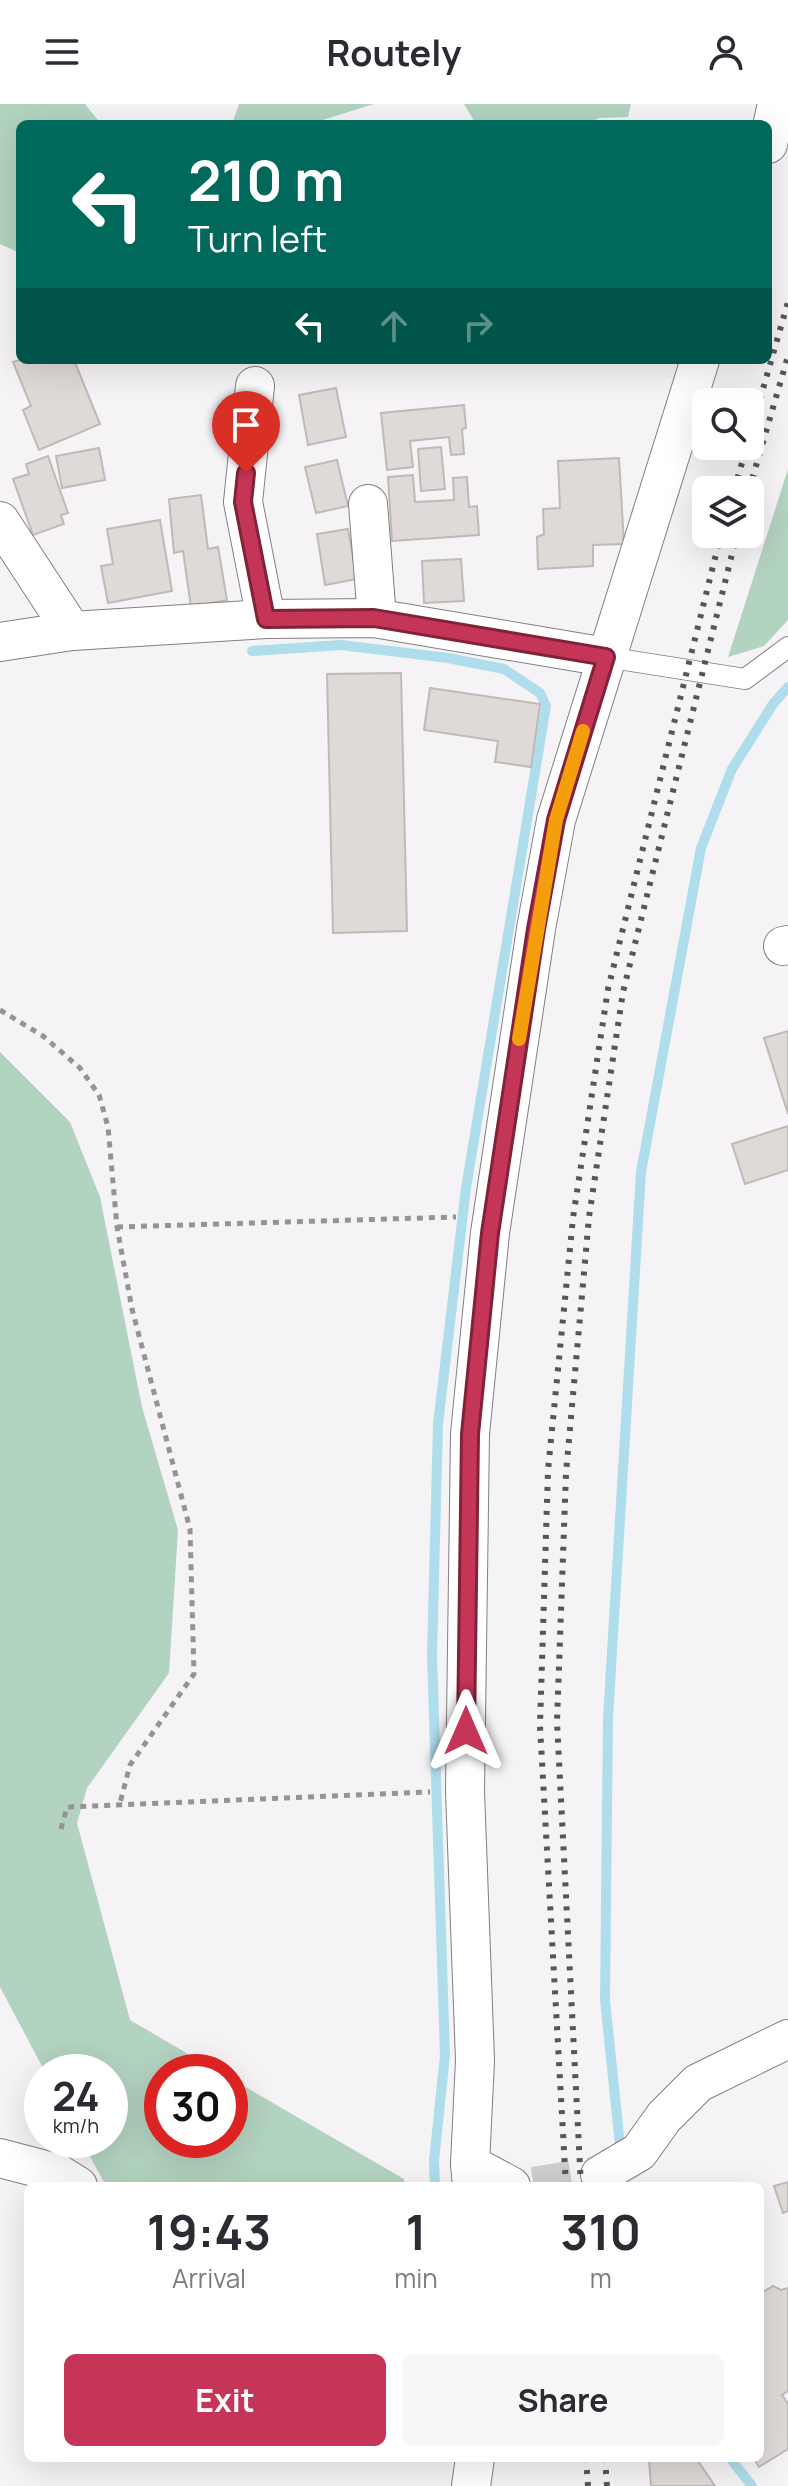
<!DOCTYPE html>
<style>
body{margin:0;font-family:Manrope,sans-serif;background:#f7f7f7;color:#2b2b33;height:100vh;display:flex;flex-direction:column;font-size:30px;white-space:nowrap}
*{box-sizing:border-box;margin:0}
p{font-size:26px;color:#7c7c81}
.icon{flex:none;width:44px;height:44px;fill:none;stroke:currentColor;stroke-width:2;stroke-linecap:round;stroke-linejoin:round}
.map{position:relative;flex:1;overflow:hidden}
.panel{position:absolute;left:24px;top:2078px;width:740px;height:280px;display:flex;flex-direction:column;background:#fff;border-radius:12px;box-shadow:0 8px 32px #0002}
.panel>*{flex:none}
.banner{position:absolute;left:16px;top:16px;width:756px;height:244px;border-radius:12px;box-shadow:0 8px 32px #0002;background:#00695c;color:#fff;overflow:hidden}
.controls{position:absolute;left:692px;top:284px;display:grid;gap:16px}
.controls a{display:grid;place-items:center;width:72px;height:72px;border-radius:12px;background:#fff;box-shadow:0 8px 32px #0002;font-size:40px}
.speed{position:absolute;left:24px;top:1950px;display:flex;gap:16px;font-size:40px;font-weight:700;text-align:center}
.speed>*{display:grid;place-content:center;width:104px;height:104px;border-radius:50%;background:#fff;box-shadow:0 8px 32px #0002;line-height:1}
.speed small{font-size:20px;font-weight:400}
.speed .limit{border:12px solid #d22;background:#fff;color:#111}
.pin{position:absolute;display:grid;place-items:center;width:68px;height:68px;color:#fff;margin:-82px -34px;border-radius:50% 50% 50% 0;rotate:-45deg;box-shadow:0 0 8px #0007}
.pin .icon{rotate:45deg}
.me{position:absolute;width:88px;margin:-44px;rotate:0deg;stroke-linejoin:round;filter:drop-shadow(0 0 6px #0008)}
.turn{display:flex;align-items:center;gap:28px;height:168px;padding:0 40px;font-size:36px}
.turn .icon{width:104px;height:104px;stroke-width:2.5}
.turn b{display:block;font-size:56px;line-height:68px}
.lanes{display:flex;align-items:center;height:76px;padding:0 40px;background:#0003;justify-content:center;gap:40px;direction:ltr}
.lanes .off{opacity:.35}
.eta{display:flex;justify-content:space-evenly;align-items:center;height:136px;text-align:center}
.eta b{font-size:48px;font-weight:700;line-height:56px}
.action{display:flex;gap:16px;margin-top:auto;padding:16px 40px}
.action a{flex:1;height:92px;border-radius:12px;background:#c53557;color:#fff;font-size:32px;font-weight:700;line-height:92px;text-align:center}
.action a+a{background:#f7f7f7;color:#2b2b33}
header{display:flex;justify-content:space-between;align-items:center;height:104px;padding:0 40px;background:#fff;font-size:36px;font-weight:700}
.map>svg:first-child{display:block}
.green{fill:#b2d3bf}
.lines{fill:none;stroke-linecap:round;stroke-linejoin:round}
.stream{stroke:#afddeb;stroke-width:10}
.building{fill:#dfd9d8;stroke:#bfb9b8;stroke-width:2}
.minor-tunnel{stroke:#cecccf;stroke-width:38;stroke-dasharray:38 19;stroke-linecap:butt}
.service-casing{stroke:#817f83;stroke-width:22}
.minor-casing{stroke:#817f83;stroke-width:40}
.path{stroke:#959396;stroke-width:5;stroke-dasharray:6 6;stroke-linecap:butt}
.service{stroke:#fff;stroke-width:20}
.minor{stroke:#fff;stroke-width:38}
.rail{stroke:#565557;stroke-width:6;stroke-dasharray:4 8;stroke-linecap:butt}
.route-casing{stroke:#802239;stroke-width:20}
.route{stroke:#c53557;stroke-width:14}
.slow{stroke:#f59e0b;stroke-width:14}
</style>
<header><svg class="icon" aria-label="menu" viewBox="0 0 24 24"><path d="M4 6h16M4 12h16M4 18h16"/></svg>Routely<svg class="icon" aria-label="person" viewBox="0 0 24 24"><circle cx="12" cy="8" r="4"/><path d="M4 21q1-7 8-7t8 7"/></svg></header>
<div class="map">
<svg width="788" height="2382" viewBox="0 0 788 2382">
<rect width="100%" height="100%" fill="#f6f3f7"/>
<!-- green -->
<g class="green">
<path d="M0 0H85L101 20H20V149L0 140Z"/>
<path d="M239 0H374L310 20H232Z"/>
<path d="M464 0H631L628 13 599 14 586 20H476Z"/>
<path d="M788 365V516L764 542 728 553Z"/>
<path d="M0 948 70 1018 100 1093 142 1303 178 1426 169 1569 87 1684 77 1719 130 1916 219 1968H162V2036H230V1974L404 2075V2082H106L81 2036H110V1968H45L0 1883Z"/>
</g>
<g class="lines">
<!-- stream -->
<g class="stream">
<path d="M252 547 341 541 448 554 504 565 540 589 546 602 466 1084 438 1320 432 1551 445 1951 434 2057 435 2082"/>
<path d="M621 2051 605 1896 608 1614 641 1068 701 744 732 665 773 600 788 583"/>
<path d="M730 2354 752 2382"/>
</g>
</g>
<!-- building -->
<g class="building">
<path d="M20 256H74L100 320 39 346 23 306 31 302 13 258Z"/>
<path d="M336 284 346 333 308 341 299 291Z"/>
<path d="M464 301 466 324 462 325 464 350 451 351 449 333 410 337 413 363 387 366 381 309Z"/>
<path d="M441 343 445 385 421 387 418 345Z"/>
<path d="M99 344 105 376 62 384 56 352Z"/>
<path d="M48 352 68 409 61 411 64 420 33 431 13 375 29 370 26 360Z"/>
<path d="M619 354 624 440 593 441V462L538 465 537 433 544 430 543 405 560 404 558 357Z"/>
<path d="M337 356 348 402 316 409 305 363Z"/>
<path d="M413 371 415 398 454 396 453 374 467 373 469 403 477 402 479 431 392 437 388 373Z"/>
<path d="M201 391 208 445 218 443 227 496 191 503 183 447 174 449 169 395Z"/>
<path d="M160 416 172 487 108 499 101 462 113 460 107 425Z"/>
<path d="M348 425 357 475 325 481 317 430Z"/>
<path d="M461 455 464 497 424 499 422 457Z"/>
<path d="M401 569 407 827 333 829 327 570Z"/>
<path d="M430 584 540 600 531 663 495 658 498 637 424 626Z"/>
<path d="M788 927V1010L764 934Z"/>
<path d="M788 1022V1066L745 1080 732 1040Z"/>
<path d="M788 2078V2107L783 2109 774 2082Z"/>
<path d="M773 2182 781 2186 788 2184V2287L782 2291 788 2300V2345L759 2363 753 2354H760V2190Z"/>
<path d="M653 2354H696L715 2382H651L649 2356Z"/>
</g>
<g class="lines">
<!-- minor-tunnel -->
<path class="minor-tunnel" d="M534 2082 600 2071"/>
<defs>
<path id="service" d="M606 553 745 575 788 543"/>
<g id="minor">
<path d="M768 40 777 0"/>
<path d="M255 282 243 398 266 515"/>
<path d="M368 400 377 514"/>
<path d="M0 417 72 527"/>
<path d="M0 538 72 527 266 515 374 514 606 553"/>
<path d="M783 842 788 841"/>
<path d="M0 2054 57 2069 78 2082"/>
<path d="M470 2060 511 2082"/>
<path d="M600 2071 639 2048 664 2013 698 1979 788 1935"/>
<path d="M472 2082 470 2060 475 1956 465 1687 470 1330 490 1129 536 825 556 716 700 256"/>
<path d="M471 2382 475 2354"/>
</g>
</defs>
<!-- service casing -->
<use href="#service" class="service-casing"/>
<!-- minor casing -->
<use href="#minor" class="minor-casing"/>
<!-- path -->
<g class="path">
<path d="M0 906 43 932 80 964 99 991 108 1023 117 1123 132 1205 190 1425 194 1570 130 1661 120 1699"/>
<path d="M117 1123 456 1113"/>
<path d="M61 1725 67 1703 430 1688"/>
</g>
<!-- service -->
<use href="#service" class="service"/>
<!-- minor -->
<use href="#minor" class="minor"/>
<!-- rail -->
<g class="rail">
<path d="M750 330 788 198"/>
<path d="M734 386 747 342"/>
<path d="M749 386 788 252"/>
<path d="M566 2082 540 1622 548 1366 573 1114 608 885 721 430"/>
<path d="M581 2082 557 1618 566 1369 589 1113 623 888 737 430"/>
<path d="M586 2354 588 2382"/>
<path d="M605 2354 607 2382"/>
</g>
</g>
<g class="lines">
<defs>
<path id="route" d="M246 369 243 398 266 515 374 514 606 553 556 716 536 825 490 1129 470 1330 466 1627"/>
</defs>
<!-- route casing -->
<use href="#route" class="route-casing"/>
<!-- route -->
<use href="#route" class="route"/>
<!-- slow -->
<path class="slow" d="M519 935 556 716 583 627"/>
</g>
</svg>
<div class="controls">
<a><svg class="icon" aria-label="search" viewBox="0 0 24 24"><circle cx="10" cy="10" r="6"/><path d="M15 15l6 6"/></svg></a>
<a><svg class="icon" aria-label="layers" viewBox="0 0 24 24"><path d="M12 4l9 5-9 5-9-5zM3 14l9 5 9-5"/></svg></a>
</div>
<div class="speed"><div>24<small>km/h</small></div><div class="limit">30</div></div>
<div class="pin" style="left:246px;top:369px;background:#d93025"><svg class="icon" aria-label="arrive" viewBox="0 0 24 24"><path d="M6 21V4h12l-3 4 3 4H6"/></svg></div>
<svg class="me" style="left:466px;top:1627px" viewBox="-20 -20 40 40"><path d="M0-17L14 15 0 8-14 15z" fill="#c53557" stroke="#fff" stroke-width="4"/></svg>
<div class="banner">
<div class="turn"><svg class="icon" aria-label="left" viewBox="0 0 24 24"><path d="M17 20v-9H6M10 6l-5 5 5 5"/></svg><div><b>210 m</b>Turn left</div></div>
<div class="lanes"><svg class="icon" aria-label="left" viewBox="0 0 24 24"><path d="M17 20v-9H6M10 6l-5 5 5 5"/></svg><svg class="icon off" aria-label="ahead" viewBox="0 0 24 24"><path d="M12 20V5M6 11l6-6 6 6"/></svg><svg class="icon off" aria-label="right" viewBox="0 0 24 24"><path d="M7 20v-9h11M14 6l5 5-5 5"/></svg></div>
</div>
<section class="panel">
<div class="eta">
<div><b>19:43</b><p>Arrival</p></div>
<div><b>1</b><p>min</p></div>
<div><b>310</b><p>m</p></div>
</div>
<div class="action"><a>Exit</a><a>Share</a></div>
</section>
</div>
